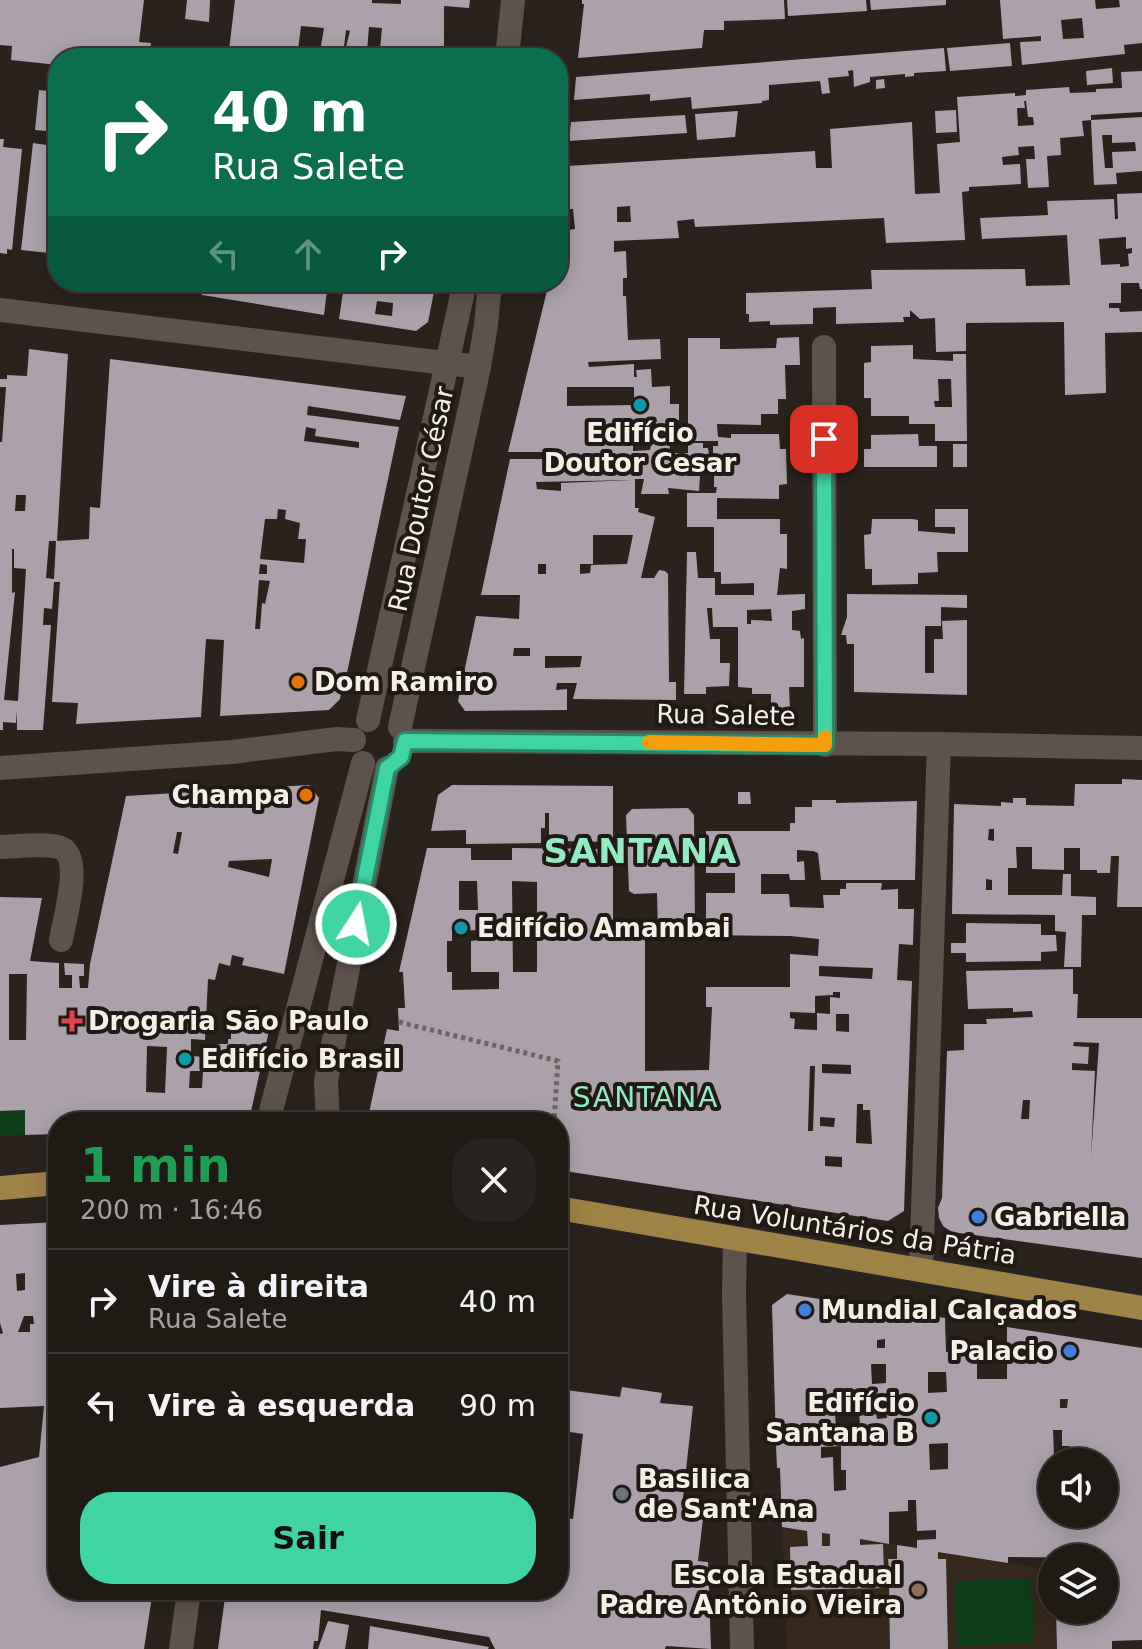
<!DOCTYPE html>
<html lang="pt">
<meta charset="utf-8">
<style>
body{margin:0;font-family:"DejaVu Sans",sans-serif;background:#28231e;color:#f1f3f6;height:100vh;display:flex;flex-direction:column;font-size:30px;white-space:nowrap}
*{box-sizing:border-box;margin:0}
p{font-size:26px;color:#a2a1a0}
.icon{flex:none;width:44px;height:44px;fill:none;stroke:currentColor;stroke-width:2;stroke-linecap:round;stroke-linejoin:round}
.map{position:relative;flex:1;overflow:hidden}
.side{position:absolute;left:48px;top:1112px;width:520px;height:488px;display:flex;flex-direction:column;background:#201a15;border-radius:32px;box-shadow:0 4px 20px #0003,0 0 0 2px #3d3834}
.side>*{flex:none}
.hud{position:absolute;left:48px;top:48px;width:520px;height:244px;border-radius:32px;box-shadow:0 4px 20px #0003,0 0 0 2px #3d3834;background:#0b6e4f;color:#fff;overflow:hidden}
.fabs{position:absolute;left:1038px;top:1448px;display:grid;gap:16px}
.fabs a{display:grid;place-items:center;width:80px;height:80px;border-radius:50%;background:#201a15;box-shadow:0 4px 20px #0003,0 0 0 2px #3d3834;font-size:40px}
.pin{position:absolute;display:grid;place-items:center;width:68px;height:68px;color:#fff;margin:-34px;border-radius:16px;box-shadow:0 4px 12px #0006}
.me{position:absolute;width:88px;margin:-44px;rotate:11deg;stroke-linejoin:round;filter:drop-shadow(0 0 6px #0008)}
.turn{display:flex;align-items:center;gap:28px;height:168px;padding:0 32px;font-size:36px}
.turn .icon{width:104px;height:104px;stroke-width:2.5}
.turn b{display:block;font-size:56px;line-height:68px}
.lanes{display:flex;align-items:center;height:76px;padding:0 32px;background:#0003;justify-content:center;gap:40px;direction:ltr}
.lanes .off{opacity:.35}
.round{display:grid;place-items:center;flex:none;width:84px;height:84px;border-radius:32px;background:#28231e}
.headline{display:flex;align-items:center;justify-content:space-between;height:136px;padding:0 32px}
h1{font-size:48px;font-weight:600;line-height:60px;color:#1e9e55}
.action{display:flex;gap:16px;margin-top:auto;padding:16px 32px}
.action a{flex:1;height:92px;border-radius:32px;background:#3fd4a2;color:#111;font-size:32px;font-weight:600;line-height:92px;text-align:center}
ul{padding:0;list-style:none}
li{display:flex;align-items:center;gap:24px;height:104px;padding:0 32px;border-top:2px solid #3d3834}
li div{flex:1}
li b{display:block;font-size:30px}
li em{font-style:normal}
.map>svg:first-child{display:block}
.education{fill:#36281c}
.green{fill:#0e3e18}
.building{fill:#aba1aa;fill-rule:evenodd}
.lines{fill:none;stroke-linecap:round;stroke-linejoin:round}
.path{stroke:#6d6660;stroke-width:5;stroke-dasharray:4 4;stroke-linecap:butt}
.minor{stroke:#5d534c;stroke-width:24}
.major{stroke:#9e8246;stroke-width:24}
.route-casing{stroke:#298a69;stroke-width:20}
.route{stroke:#3fd4a2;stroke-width:14}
.slow{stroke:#f59e0b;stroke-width:14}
.culture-dot{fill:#0f9aa8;stroke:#211913;stroke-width:3}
.food-dot{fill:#e8710a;stroke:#211913;stroke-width:3}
.health-dot{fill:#e0444e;stroke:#211913;stroke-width:3}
.shop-dot{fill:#3f7fe0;stroke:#211913;stroke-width:3}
.worship-dot{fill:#6b7280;stroke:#211913;stroke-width:3}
.education-dot{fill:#8d6e63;stroke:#211913;stroke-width:3}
.labels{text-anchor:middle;stroke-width:8;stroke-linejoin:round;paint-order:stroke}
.poi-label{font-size:26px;font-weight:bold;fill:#f5efea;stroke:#211913;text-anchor:start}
.street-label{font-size:26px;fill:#f5efea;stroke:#211913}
.neighbourhood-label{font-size:28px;letter-spacing:2px;fill:#93ebc6;stroke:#211913}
.district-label{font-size:34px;font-weight:bold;letter-spacing:2px;fill:#93ebc6;stroke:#211913}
</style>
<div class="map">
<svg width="1142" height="1649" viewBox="0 0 1142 1649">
<rect width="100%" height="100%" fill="#2a221c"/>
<!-- education -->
<path class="education" d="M782 1527 1052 1570V1610H1056L1057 1649H787Z"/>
<!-- green -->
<g class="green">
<path d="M25 1110V1135L0 1136V1111Z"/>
<path d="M1032 1578 1034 1643 957 1646 955 1581Z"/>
</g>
<!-- building -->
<g class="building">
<path d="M0 0H144L139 42 151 43 149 58H58V65L11 60 12 46 0 45Z"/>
<path d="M187 0H210L209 22 185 19Z"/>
<path d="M235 0H372V3L401 4V0H470L469 8 444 6V52L380 50 382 28 369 27 367 51 464 54V58H320L312 56 314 46H321L324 28 301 26 297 58H228ZM346 30 350 31 344 55H343Z"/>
<path d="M582 0H784L785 19 724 21V30H704L702 48 578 58 584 4H582Z"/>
<path d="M787 0H866L867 11 788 16Z"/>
<path d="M870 0H946V5L871 10Z"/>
<path d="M1000 0H1095L1096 9 1120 7 1119 0H1142V43L1124 45 1125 54 1022 65 1020 42 1041 41V36L1003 39ZM1082 18 1084 38 1063 39 1061 20Z"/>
<path d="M1010 43 1012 66 950 71 947 48Z"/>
<path d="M944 48 946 71 914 73V76L905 77V74L870 77V82L854 87 853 70 848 71 849 76 828 78 830 93 822 94 820 81 769 85V100L762 101V103L692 109 691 97 650 101V94L574 100 576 77Z"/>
<path d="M1112 68 1113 83 1087 85 1086 71Z"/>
<path d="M1142 71V112L1091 115V120L1082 121 1084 136 1060 138 1061 155 1047 156 1049 187 1028 188 1026 159H1035L1034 146 1018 147 1019 155 1002 157 1003 165 1020 164 1021 184 969 187V191L962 192 965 240 886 243 884 218 695 227 694 219 677 221 679 238 614 241V252L626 251 627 278H623V296H626L628 340 660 339 661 359 588 362 589 367 634 364V377H637L636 370 651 369 652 387 670 386V404H679V420L669 421 670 453H688V443H703V448H708L709 454H713V446H718V441H688V338H720V349H730L776 348 777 338 799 337 800 365H785L786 399H778V414H761V425L717 424 718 437 731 438V434H779L780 449H786L787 484 779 485V499L717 498V519H780V534H787V569L780 568 777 595 805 594V609L792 611V630L800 631 801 639 804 638V687H789L790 710H771V694H752V688L738 687V627H713L712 608H707L710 639H720V663H730L729 686 706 687V694H684L687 552H696L698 578H715V595H754V583L721 584V572H714V527H687V493H716L717 487H714V467H688L687 476H700L699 491 668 488 669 494H641L644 479H635V508H639L638 512 655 517 641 578H654L659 570 665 571 668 574 669 682H676V700L573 699 577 683H557L556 690 567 689V710L465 711 458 701 476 616 519 619 520 595H481L510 459H566V452H508L549 282H558V253H570L568 230 575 229 573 209H561L567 166 815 151 816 168H832L830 129 912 122 915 194 940 193 937 144 960 142 957 97 1015 93V96L1026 95V90L1069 87 1070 93 1096 92V89L1122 88 1121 72ZM1024 101H1026L1028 117H1033L1034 125 1018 126 1017 108H1025ZM630 206 631 222H617V207ZM567 387H634V405L567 406ZM633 422H656L650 450 633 451ZM632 480 561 483V491L537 489 536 482ZM593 535H633L627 564 591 565 590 573 580 574V564H593ZM538 564H546V574H538ZM771 609 772 621 751 620V624H747V610ZM514 648H530V656H513ZM545 656H582L580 667 545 668Z"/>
<path d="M884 79 885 88 876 89V80Z"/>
<path d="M39 90 58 92V132L35 130Z"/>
<path d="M956 110 957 132 936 133 935 111Z"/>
<path d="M738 111 735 137 697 140 695 114Z"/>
<path d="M685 115 687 133 569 141 571 122Z"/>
<path d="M1142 117V171L1116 173 1117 184 1094 185 1091 120ZM1102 135H1112V143L1135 142 1136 151 1112 152 1113 168H1105Z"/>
<path d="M0 139H4L3 147 22 149 12 250 7 249V254L0 253Z"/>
<path d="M33 143 53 146 52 151 58 152V254L21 250Z"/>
<path d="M1142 193V289H1140L1139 283H1121V303H1109V308H1119L1120 312 1142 311V332L1105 333 1106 393 1065 395 1064 322 966 323V351L936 352 935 318 920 319 910 310V317H903L904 322 836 324V307L813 308V324L770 325V321L749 322V314H746V293L872 289 871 270 1025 269 1026 286 1070 285 1067 235 982 239 980 218 1048 215 1047 201 1114 199 1115 219H1118L1117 194ZM1126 237V249L1132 248V253L1128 254 1129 266 1120 267V264L1101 265 1099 239Z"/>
<path d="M119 282H157L156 290 118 286Z"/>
<path d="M204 282H328L324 315 202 295Z"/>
<path d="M346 282H436L428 322 416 331 339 319 343 292 356 294 357 285ZM377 301 393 303 392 316 375 314Z"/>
<path d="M913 345V359L953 361V354H966L967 441H935V424H909V416H871V398H864V363L871 362V346ZM938 379H951L952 407H935L934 401H939Z"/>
<path d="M29 349 68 354 57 541H49L46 578 54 579 56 541 89 539 90 507 100 508 110 359 406 396 400 420 308 406 307 415 399 427 344 687 342 686 340 699 329 710 220 716 224 640 206 639 201 717 76 724 78 703 52 702 60 582H54L52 609 44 608 43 625H51L43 730H17V710L16 723 3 722V730H0V442H2L6 387H0V379H7V375L27 376ZM306 427 316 429 315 436 359 442V448L304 441ZM16 495H26L25 511H15ZM278 509 286 510 285 519 300 523 298 539H306L304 563 260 559 265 519H277ZM12 549H14V568L26 569 18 701 4 700 15 592 12 593ZM260 564 267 565V574H259ZM259 580 270 581 265 604 262 603 260 629H255Z"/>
<path d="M918 434 919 446H937V467H864V449H871V435Z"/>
<rect x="953" y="444" width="14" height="23"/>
<path d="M935 509H968V552H937L938 572 918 573V584L872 585V569H865L864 535 871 534 872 519H913L918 520V531L955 534V527H935Z"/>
<path d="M847 594 967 595V608L941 607V626H925V673H934V639H943L942 621 967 620V695L854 692V644H847L846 635H841L847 617Z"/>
<path d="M1122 779 1142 780V907H1117L1119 856H1111L1110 873H1097V870H1080V848H1064V870L1032 869V847H1016L1017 868H1008V895H1062L1063 874H1071V896L1096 897V915H1082L1081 967H1064L1066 932 1055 931V915L952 914 954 804 1001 806V802L1013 803V798H1026V805L1074 806 1075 784H1122ZM989 829H994V841L988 840ZM986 879 992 880V890H986Z"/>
<path d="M309 785 319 798 284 974 242 965 244 958 232 955 230 966 219 963 215 980 208 979 205 1040 191 1039V1056L204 1057V1044H228V1039H231V1008L272 1017 250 1116 243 1122H58V1134L25 1135V1110L0 1111V897L42 898 30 961 59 963V988H72V975H65L64 963 84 964V976H79L80 988H88L90 964 126 796ZM177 832H182L178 854 173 853ZM272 859 269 877 228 867 229 861ZM9 974H27L26 1040H9ZM147 1046 167 1047 165 1093 146 1092ZM190 1071H203L202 1088H189Z"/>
<path d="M452 785 613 786V842L557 841V838H549V813H545V828H541V843L466 844V830L431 831 438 795Z"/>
<path d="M738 792H750L751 804H738Z"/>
<path d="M812 800H836V803L917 801 915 880H821L818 853 813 851 797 850V862L804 861 805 880H790L789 874H761V894H789L790 907 824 908 823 895H840V889H846V883H882L881 890 898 889V909H914L913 945 899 944 897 980 912 981 904 1211 888 1221 558 1170V1122H372L369 1113 387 1029 399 1031 398 1008H405L403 972H399L427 848H471V860H512V848L602 849V866H613V934H645V1071L709 1070 712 1007H706V987H790V954L818 956 819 939 790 936 706 935V893H735V873H706V831H790V823H795V807H812ZM459 881H477L478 910H459ZM512 881 537 882V972H513ZM480 930V940L471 941V972H499V989L452 990V972H447V941H452V931ZM819 966 873 968 872 979 819 976ZM833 992H840V998L830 997V1014L817 1013V1030L794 1029 795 1019 790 1018V1012L815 1013V996L833 995ZM836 1014H849V1032L836 1031ZM822 1064 851 1065V1074L822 1073ZM810 1066H815L813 1131H808ZM857 1104H863V1110H870L872 1144 856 1143ZM820 1117 835 1118 834 1127 820 1126ZM825 1156 842 1157V1167L825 1166Z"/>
<path d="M688 808 694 815 695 928 689 934H664L658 929 657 893 634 894 629 891 626 815 632 809Z"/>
<path d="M966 923 1041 924V935H1056L1057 951 1041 952V961L966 962V953H951V943H966Z"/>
<path d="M1073 969V994H1078L1077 1018H1142V1258L952 1232 943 1226 939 1218 938 1208 942 1198 947 1051 964 1050V1024H987L986 1019 1033 1017 1032 1011 1013 1012V1008L968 1009 966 971ZM1074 1042 1099 1043 1091 1157 1095 1071 1072 1070V1063L1088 1064 1089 1047 1073 1046ZM1023 1100H1030L1029 1119H1021Z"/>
<path d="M58 1222V1329H47V1359L58 1360V1590H153L144 1649H0V1467L39 1457 44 1406 0 1408V1334L3 1333 0 1323V1225ZM25 1273V1290L17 1291 16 1274ZM24 1316H33L34 1324H30V1332H18Z"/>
<path d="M787 1294 945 1318 946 1352H977V1379H1007V1327L1142 1348V1640L1112 1641V1649H1057L1056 1610H1104V1558L1008 1557V1563L938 1552V1559H946L948 1649H890L889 1582H884V1588L791 1590 790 1547 808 1546 807 1531 782 1527 780 1468H777L776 1445 772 1305ZM885 1339V1348H877V1340ZM871 1364H886V1383L872 1384ZM928 1372H946L947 1392 928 1393ZM1060 1399H1068L1067 1408H1060ZM820 1405H859L860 1428 836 1429 835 1412 820 1413ZM886 1410 887 1418 877 1419 876 1411ZM1053 1430H1062V1446H1070L1069 1455 1054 1456ZM948 1443V1469L930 1470 929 1444ZM841 1446V1470H846V1490L834 1491 833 1457 821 1458V1447ZM1052 1462H1104V1514H1052ZM908 1500H916L917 1531 936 1530V1539L917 1540V1548L897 1545V1559H888L889 1570 884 1571 883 1544 860 1545V1539L889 1544V1512L908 1511ZM822 1533 830 1534V1546H822Z"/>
<path d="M622 1387 662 1393 660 1403 693 1406 682 1507 704 1510 698 1561 708 1562 711 1649 666 1646 665 1649H495L489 1637 321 1610 318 1641H314L313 1649H218L226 1590H558V1389L620 1397ZM570 1432 583 1434 573 1519 566 1518 568 1495 562 1493Z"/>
<path d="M328 1621 349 1625 345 1649H318Z"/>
<path d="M370 1626 489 1647 488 1649H368Z"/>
</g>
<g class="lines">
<!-- path -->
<path class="path" d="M399 1022 558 1061 554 1122"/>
<!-- minor -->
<g class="minor">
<path d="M507 58 513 0"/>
<path d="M0 310 479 367"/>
<path d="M824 347 825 745"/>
<path d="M368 720 465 282"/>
<path d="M400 727 479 367 486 325 490 282"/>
<path d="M405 741 939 744 1142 748"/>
<path d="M0 768 232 752 337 739 354 740"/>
<path d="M0 847C14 847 52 842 63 849 82 861 64 921 61 940"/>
<path d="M268 1122 363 763"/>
<path d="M328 1122 326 1081 387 768"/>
<path d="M735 1240 734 1294 742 1649"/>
<path d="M921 1269 939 744"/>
<path d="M181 1649 189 1590"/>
</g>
<!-- major -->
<g class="major">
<path d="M0 1188 58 1183"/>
<path d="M558 1208 1142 1308"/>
</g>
</g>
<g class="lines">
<defs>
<path id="route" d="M356 924 387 768 401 757 405 741 825 745 824 439"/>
</defs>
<!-- route casing -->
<use href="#route" class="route-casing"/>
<!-- route -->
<use href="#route" class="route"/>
<!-- slow -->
<path class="slow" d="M649 742 825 745V737"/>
</g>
<!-- markers -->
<g class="culture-dot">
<circle cx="640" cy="405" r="8"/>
<circle cx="461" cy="928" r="8"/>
<circle cx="185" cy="1059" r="8"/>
<circle cx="931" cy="1418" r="8"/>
</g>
<g class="food-dot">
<circle cx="298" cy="682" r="8"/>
<circle cx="306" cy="795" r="8"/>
</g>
<path class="health-dot" d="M68 1009h8v8h8v8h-8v8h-8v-8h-8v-8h8z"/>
<g class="shop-dot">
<circle cx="978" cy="1217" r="8"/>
<circle cx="805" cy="1310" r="8"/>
<circle cx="1070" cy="1351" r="8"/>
</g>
<circle class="worship-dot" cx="622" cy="1494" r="8"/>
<circle class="education-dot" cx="918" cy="1590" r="8"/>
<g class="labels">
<!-- poi labels -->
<g class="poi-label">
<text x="640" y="442" text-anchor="middle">Edifício<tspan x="640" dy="30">Doutor Cesar</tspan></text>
<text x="314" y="691">Dom Ramiro</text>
<text x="290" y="804" text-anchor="end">Champa</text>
<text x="477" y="937">Edifício Amambai</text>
<text x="88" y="1030">Drogaria São Paulo</text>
<text x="201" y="1068">Edifício Brasil</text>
<text x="994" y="1226">Gabriella</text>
<text x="821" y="1319">Mundial Calçados</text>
<text x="1054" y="1360" text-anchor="end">Palacio</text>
<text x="915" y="1412" text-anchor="end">Edifício<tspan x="915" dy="30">Santana B</tspan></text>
<text x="638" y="1488">Basilica<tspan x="638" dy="30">de Sant'Ana</tspan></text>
<text x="902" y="1584" text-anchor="end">Escola Estadual<tspan x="902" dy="30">Padre Antônio Vieira</tspan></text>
</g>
<!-- street labels -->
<g class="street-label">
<text transform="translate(421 499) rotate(-78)" y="9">Rua Doutor César</text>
<text transform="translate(726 715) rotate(1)" y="9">Rua Salete</text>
<text transform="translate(855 1230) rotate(9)" y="9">Rua Voluntários da Pátria</text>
</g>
<!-- neighbourhood labels -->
<g class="neighbourhood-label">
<text x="646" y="1107">SANTANA</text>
</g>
<!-- district labels -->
<g class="district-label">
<text x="641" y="863">SANTANA</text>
</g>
</g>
</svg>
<div class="fabs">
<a><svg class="icon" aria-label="sound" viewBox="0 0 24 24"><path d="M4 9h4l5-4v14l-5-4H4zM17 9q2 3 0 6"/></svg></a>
<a><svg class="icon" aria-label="layers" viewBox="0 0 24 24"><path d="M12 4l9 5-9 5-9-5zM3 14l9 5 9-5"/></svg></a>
</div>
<div class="pin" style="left:824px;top:439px;background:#d93025"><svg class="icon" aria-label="arrive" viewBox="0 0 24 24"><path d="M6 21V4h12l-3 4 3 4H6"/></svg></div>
<svg class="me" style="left:356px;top:924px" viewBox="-20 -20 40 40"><circle r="17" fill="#3fd4a2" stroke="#fff" stroke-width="3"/><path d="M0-11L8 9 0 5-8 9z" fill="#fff"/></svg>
<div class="hud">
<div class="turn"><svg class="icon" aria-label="right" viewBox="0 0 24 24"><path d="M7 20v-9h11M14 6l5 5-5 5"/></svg><div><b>40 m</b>Rua Salete</div></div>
<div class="lanes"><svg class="icon off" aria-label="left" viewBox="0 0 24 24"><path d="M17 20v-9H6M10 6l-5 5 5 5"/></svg><svg class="icon off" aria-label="ahead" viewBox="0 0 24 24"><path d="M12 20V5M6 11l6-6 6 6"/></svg><svg class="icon" aria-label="right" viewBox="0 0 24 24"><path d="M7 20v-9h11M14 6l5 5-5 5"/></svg></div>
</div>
<section class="side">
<div class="headline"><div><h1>1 min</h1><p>200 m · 16:46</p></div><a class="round"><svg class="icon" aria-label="close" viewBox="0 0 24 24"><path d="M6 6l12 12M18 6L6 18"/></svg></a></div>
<ul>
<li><svg class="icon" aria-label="right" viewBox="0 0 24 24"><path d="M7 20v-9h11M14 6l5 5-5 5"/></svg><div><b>Vire à direita</b><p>Rua Salete</p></div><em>40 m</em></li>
<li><svg class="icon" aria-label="left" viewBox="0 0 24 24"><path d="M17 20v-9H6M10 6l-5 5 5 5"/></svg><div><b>Vire à esquerda</b></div><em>90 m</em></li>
</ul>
<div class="action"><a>Sair</a></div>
</section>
</div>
